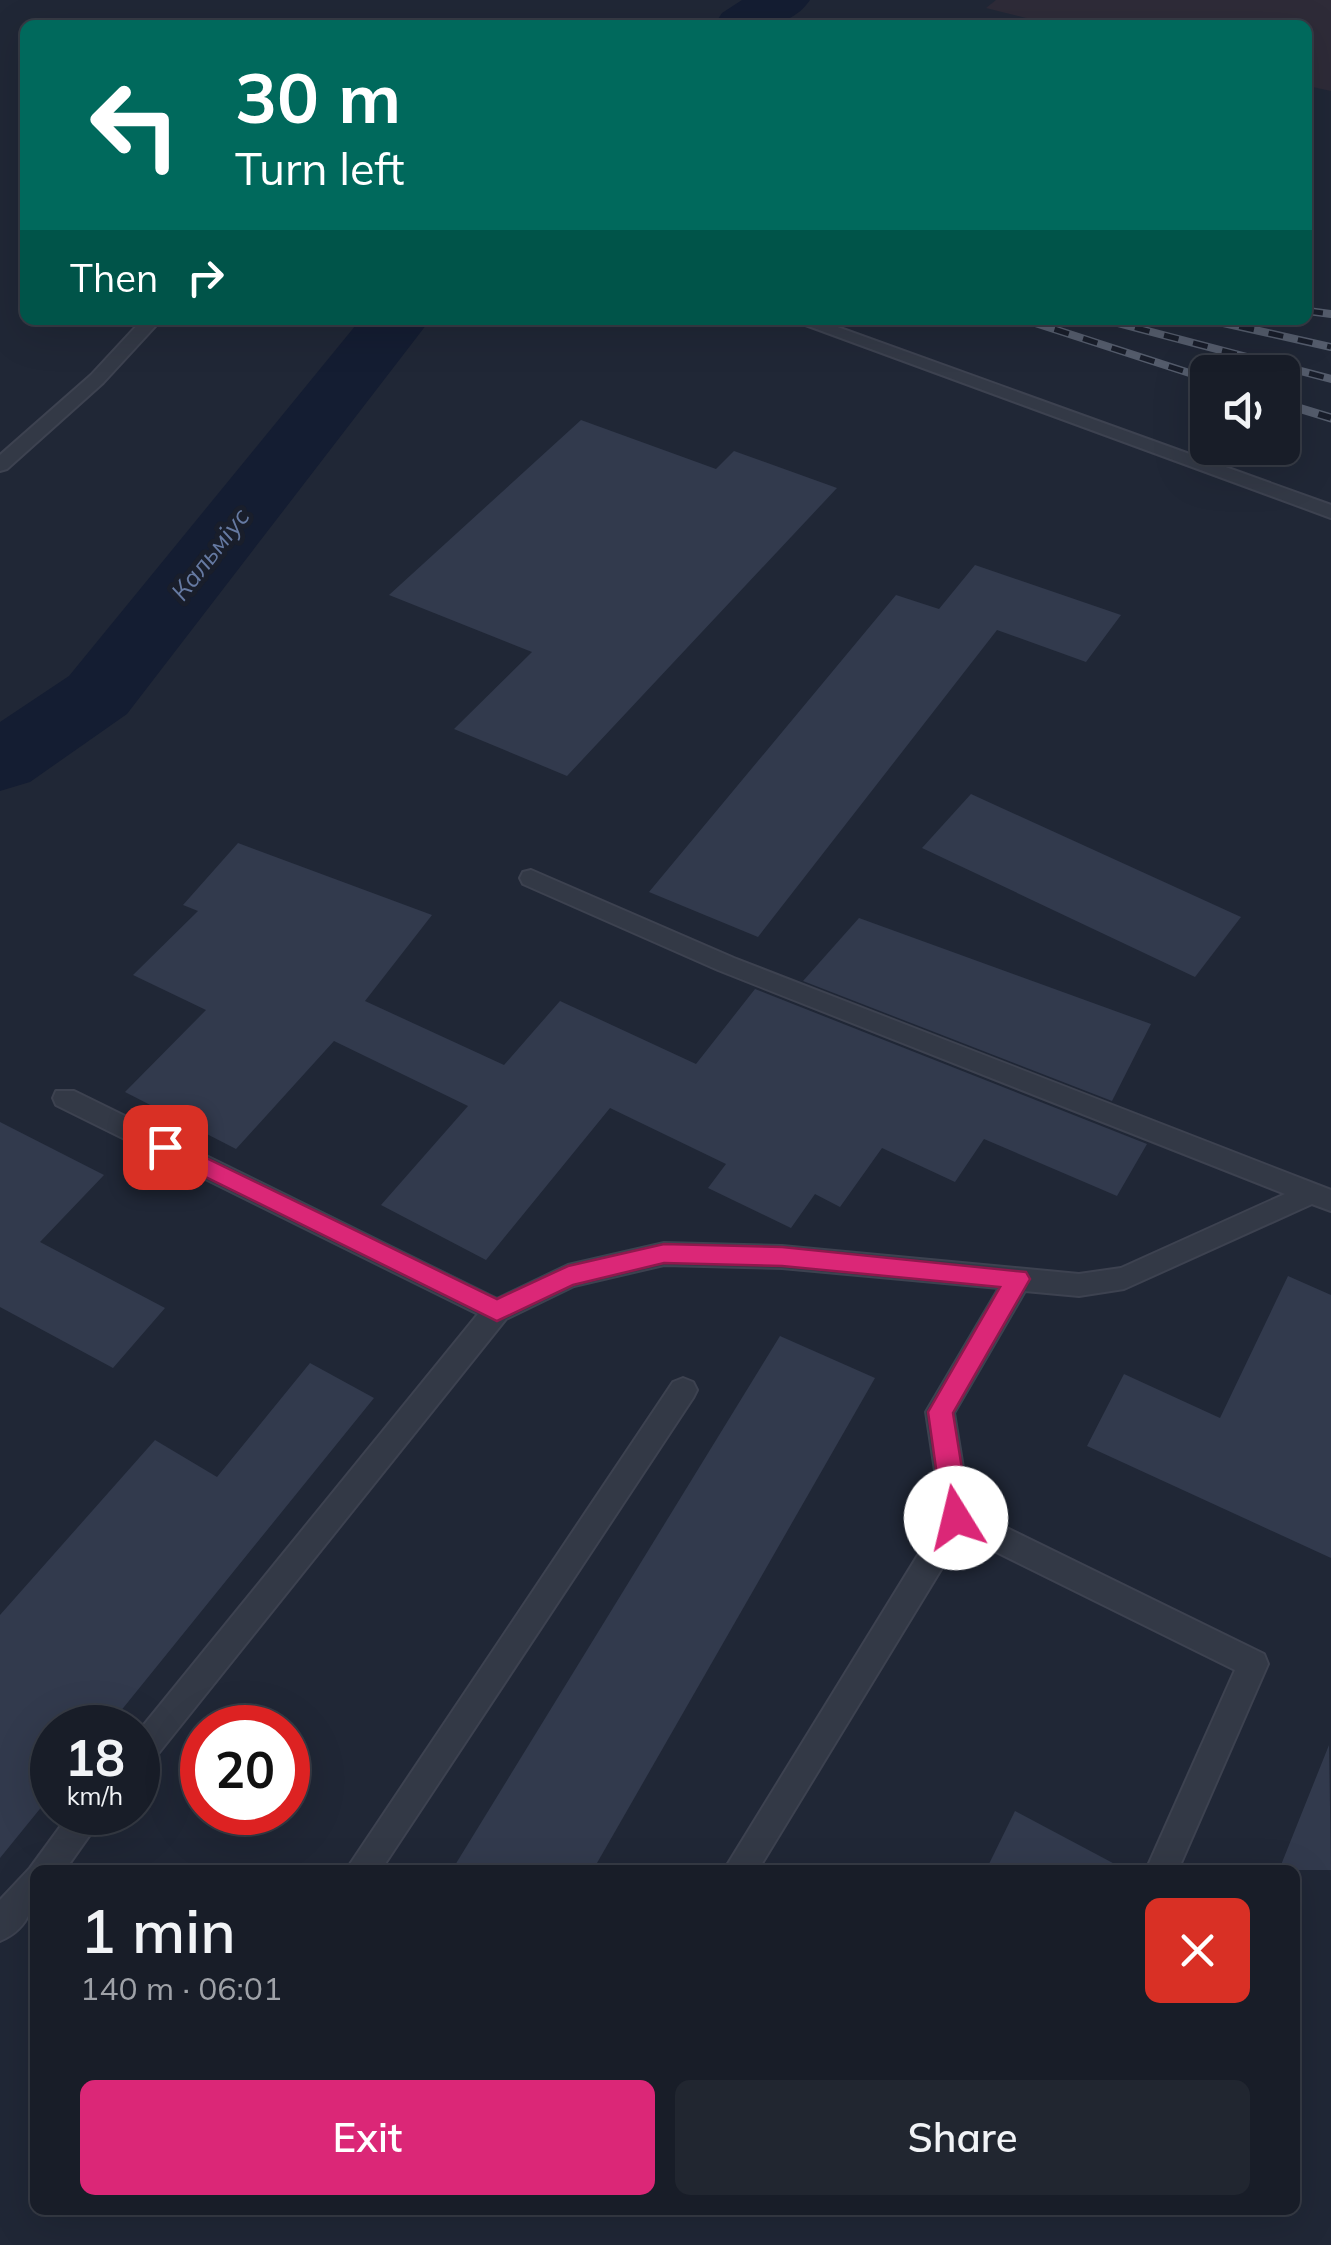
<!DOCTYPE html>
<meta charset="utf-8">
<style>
body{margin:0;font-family:Mulish,sans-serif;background:#212630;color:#f1f3f6;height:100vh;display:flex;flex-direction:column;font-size:38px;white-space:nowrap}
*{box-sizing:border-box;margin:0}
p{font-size:32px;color:#9fa2a8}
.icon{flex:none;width:55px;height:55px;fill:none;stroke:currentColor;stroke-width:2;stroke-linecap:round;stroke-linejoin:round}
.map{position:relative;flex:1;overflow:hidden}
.side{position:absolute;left:30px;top:1865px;width:1270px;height:350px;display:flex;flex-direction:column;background:#181d28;border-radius:15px;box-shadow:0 10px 40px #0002,0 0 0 2px #363b45}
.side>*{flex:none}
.hud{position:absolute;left:20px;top:20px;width:1292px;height:305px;border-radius:15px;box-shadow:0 10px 40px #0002,0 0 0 2px #363b45;background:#00695c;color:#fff;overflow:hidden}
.controls{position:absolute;left:1190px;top:355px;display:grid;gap:20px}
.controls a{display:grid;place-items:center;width:110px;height:110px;border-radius:15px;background:#181d28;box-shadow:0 10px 40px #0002,0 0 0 2px #363b45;font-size:50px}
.speed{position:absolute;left:30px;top:1705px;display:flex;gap:20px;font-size:50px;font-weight:700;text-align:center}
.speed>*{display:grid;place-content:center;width:130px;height:130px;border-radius:50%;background:#181d28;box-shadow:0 10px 40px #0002,0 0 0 2px #363b45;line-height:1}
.speed small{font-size:25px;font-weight:400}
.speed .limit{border:15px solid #d22;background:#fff;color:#111}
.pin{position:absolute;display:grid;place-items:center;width:85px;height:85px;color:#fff;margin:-42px;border-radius:20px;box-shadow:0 5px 15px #0006}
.me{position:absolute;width:110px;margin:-55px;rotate:351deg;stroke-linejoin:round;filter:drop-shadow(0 0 8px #0008)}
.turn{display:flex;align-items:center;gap:35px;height:210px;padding:0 50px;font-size:45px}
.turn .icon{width:130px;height:130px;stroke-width:2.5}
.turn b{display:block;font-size:70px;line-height:85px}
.then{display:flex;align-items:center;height:95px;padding:0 50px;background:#0003;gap:20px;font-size:38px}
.round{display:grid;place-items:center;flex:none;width:105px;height:105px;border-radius:15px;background:#212630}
.head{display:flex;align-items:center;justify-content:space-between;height:170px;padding:0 50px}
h1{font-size:60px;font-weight:600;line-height:75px}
.primary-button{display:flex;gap:20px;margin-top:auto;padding:20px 50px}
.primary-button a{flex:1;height:115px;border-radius:15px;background:#db2777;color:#fff;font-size:40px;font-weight:600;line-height:115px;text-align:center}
.primary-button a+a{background:#212630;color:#f1f3f6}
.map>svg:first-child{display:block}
.medical{fill:#2e2b38}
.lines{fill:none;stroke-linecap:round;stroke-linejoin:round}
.river{fill:#141d32;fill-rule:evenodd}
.building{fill:#323a4d}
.service-casing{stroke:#3d4250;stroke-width:4}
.service{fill:#333946;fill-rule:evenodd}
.rail-far1-casing{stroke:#555d6d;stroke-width:8}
.rail-casing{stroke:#555d6d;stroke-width:9}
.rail-far1{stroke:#191e2b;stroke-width:5;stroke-dasharray:15;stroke-linecap:butt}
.rail{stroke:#191e2b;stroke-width:6;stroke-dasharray:19;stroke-linecap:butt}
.route{fill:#db2777;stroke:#8e194d;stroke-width:2.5}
.labels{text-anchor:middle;stroke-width:10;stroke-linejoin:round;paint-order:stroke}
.far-water-label{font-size:25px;font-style:italic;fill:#667aa2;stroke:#191e2b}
</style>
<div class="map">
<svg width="1331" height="2245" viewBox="0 0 1331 2245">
<rect width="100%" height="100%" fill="#202736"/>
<!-- medical -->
<path class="medical" d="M996 0H1331V91L1308 86V25H1055L986 8Z"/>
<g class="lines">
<!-- river -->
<g class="river">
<path d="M742 0H810C787 33 750 25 714 25L722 13Z"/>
<path d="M360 320H430L127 714 30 782 0 791V722L69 676Z"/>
</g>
</g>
<!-- building -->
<g class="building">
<path d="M581 420 716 469 734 451 837 488 567 776 454 729 532 652 389 595Z"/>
<path d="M975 565 1121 615 1086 662 997 630 758 937 649 892 896 595 939 609Z"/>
<path d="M971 794 1241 917 1195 977 922 848Z"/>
<path d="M238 843 432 915 365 1001 504 1065 560 1001 696 1064 755 989 1147 1144 1117 1196 984 1139 955 1182 882 1148 840 1207 815 1194 791 1228 708 1188 726 1164 610 1108 486 1260 381 1205 468 1106 334 1041 236 1149 125 1092 206 1010 133 975 198 911 183 905Z"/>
<path d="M859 918 1151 1024 1112 1101 803 981Z"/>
<path d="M0 1122 104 1175 40 1242 165 1308 113 1368 0 1307Z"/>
<path d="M1288 1276 1331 1295V1558L1087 1446 1124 1374 1220 1418Z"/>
<path d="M780 1336 875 1378 593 1870H452Z"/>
<path d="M310 1363 374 1398 107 1728H52V1794L0 1858V1615L155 1440 217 1477Z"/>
<path d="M1329 1745 1331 1870H1279Z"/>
<path d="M1015 1811 1126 1870H986Z"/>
</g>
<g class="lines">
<defs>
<g id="service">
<path d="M142 320H161L103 383 7 469 0 471V455L91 375Z"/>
<path d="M792 320H818L1331 505V518Z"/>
<path d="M531 870 734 958 1331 1190V1211L1312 1204 1124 1289 1079 1296 1025 1291 954 1413 970 1510 1264 1654 1268 1664 1178 1870H1146L1235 1670 962 1535 758 1870H724L942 1516 926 1412 999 1288 782 1268 664 1265 574 1286 506 1319 149 1765 138 1770V1732L478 1314 56 1105 53 1098 56 1091H74L497 1299 568 1265 664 1243 782 1246 1079 1274 1121 1268 1285 1194 718 970 523 884 520 878 523 872Z"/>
<path d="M683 1378 693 1382 697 1390 693 1398 381 1870H346L673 1382Z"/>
<path d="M71 1812H106L65 1870H35C35 1901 33 1927 0 1941V1900L30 1868Z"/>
</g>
</defs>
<!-- service casing -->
<use href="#service" class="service-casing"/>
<!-- service -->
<use href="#service" class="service"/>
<defs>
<g id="rail-far1">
<path d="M1308 311 1331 314"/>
<path d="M1026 320 1208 379"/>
<path d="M1106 320 1331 379"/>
<path d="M1210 320 1331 347"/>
</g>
<path id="rail" d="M1282 403 1331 418"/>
</defs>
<!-- rail-far1 casing -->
<use href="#rail-far1" class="rail-far1-casing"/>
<!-- rail casing -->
<use href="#rail" class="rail-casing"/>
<!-- rail-far1 -->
<use href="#rail-far1" class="rail-far1"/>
<!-- rail -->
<use href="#rail" class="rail"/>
</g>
<!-- route -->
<path class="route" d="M165 1138 497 1299 568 1266 664 1244 782 1247 1026 1272 1030 1279 1026 1286 953 1413 970 1518 966 1526 956 1530 947 1526 943 1518 928 1412 1000 1287 782 1266 664 1263 573 1285 497 1321 157 1153 154 1147 157 1141Z"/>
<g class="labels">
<!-- far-water labels -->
<g class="far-water-label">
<text transform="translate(210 554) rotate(-52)" y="9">Кальміус</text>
</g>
</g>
</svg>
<div class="controls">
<a><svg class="icon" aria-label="sound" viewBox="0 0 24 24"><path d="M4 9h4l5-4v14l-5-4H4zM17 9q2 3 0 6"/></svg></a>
</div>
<div class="speed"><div>18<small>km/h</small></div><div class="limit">20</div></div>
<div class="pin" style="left:165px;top:1147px;background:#d93025"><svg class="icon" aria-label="arrive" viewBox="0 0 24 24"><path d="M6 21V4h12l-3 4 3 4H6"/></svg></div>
<svg class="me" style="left:956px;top:1518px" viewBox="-20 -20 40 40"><circle r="19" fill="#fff"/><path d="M0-13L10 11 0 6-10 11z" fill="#db2777"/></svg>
<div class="hud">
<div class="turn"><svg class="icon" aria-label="left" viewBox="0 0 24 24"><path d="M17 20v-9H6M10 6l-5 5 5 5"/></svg><div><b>30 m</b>Turn left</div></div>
<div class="then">Then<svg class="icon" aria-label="right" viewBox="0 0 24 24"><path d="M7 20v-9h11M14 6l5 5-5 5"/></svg></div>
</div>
<section class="side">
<div class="head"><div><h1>1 min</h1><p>140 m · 06:01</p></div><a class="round" style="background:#d93025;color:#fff"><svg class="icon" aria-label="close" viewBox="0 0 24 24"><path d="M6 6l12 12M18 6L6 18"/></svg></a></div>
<div class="primary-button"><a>Exit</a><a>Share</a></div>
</section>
</div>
